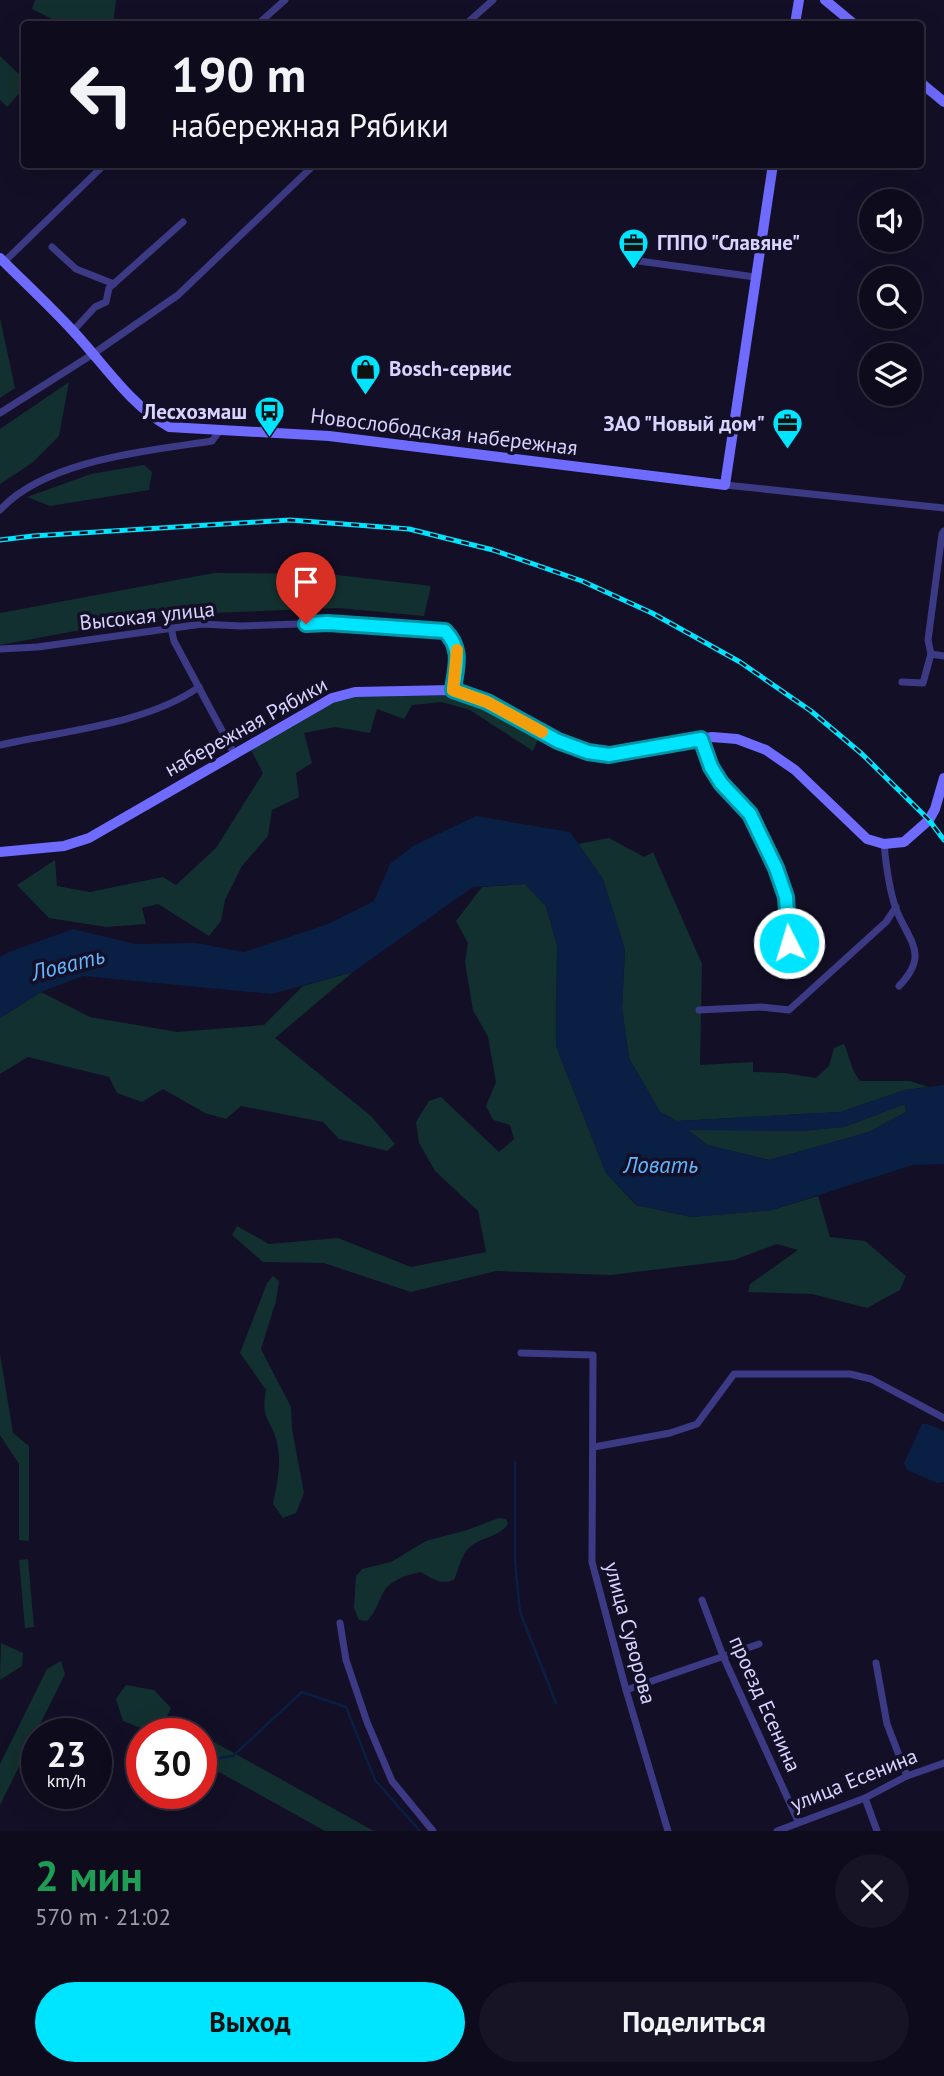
<!DOCTYPE html>
<html lang="ru">
<meta charset="utf-8">
<style>
body{margin:0;font-family:"PT Sans",sans-serif;background:#171425;color:#f1f3f6;height:100vh;display:flex;flex-direction:column;font-size:26px;white-space:nowrap}
*{box-sizing:border-box;margin:0}
p{font-size:23px;color:#9b9ba3}
.icon{flex:none;width:38px;height:38px;fill:none;stroke:currentColor;stroke-width:2;stroke-linecap:round;stroke-linejoin:round}
.map{position:relative;height:1831px;overflow:hidden}
.side{display:flex;flex-direction:column;background:#0e0b1c;flex:1}
.side>*{flex:none}
.top-card{position:absolute;left:21px;top:21px;width:903px;height:147px;border-radius:7px;box-shadow:0 7px 28px #0002,0 0 0 2px #2e2b3b;background:#0e0b1c;color:#f1f3f6;overflow:hidden}
.buttons{position:absolute;left:859px;top:189px;display:grid;gap:14px}
.buttons a{display:grid;place-items:center;width:63px;height:63px;border-radius:50%;background:#0e0b1c;box-shadow:0 7px 28px #0002,0 0 0 2px #2e2b3b;font-size:35px}
.speed{position:absolute;left:21px;top:1718px;display:flex;gap:14px;font-size:35px;font-weight:700;text-align:center}
.speed>*{display:grid;place-content:center;width:91px;height:91px;border-radius:50%;background:#0e0b1c;box-shadow:0 7px 28px #0002,0 0 0 2px #2e2b3b;line-height:1}
.speed small{font-size:18px;font-weight:400}
.speed .limit{border:10px solid #d22;background:#fff;color:#111}
.pin{position:absolute;display:grid;place-items:center;width:60px;height:60px;color:#fff;margin:-72px -30px;border-radius:50% 50% 50% 0;rotate:-45deg;box-shadow:0 0 7px #0007}
.pin .icon{rotate:45deg}
.me{position:absolute;width:77px;margin:-38px;rotate:355deg;stroke-linejoin:round;filter:drop-shadow(0 0 5px #0008)}
.turn{display:flex;align-items:center;gap:24px;height:147px;padding:0 35px;font-size:32px}
.turn .icon{width:91px;height:91px;stroke-width:2.5}
.turn b{display:block;font-size:49px;line-height:60px}
.round{display:grid;place-items:center;flex:none;width:74px;height:74px;border-radius:37px;background:#171425}
.summary{display:flex;align-items:center;justify-content:space-between;height:119px;padding:0 35px}
h1{font-size:42px;font-weight:600;line-height:52px;color:#1e9e55}
.cta{display:flex;gap:14px;margin-top:auto;padding:14px 35px}
.cta a{flex:1;height:80px;border-radius:42px;background:#00e5ff;color:#111;font-size:28px;font-weight:600;line-height:80px;text-align:center}
.cta a+a{background:#171425;color:#f1f3f6}
.map>svg:first-child{display:block}
.green{fill:#12302f}
.water{fill:#0a1f44;fill-rule:evenodd}
.lines{fill:none;stroke-linecap:round;stroke-linejoin:round}
.stream{stroke:#0a1f44;stroke-width:2.5}
.street{stroke:#3d3a85;stroke-width:7}
.secondary{stroke:#6f6bff;stroke-width:10}
.rail-casing{stroke:#00e5ff;stroke-width:5}
.rail{stroke:#130f26;stroke-width:2.5;stroke-dasharray:8;stroke-linecap:butt}
.route-casing{stroke:#0095a6;stroke-width:18}
.route{stroke:#00e5ff;stroke-width:12}
.slow{stroke:#f59e0b;stroke-width:12}
.labels{text-anchor:middle;stroke-width:7;stroke-linejoin:round;paint-order:stroke}
.poi-label{font-size:21px;font-weight:bold;fill:#d9d4ff;stroke:#130f26;text-anchor:start}
.street-label{font-size:21px;fill:#d9d4ff;stroke:#130f26}
.water-label{font-size:23px;font-style:italic;fill:#62b6ff;stroke:#130f26}
</style>
<div class="map">
<svg width="944" height="1831" viewBox="0 0 944 1831">
<rect width="100%" height="100%" fill="#130f26"/>
<!-- green -->
<g class="green">
<path d="M35 0H116L113 24H62L32 9Z"/>
<path d="M0 56 24 79V88L7 107 0 100Z"/>
<path d="M0 318 15 388 0 398Z"/>
<path d="M69 382 59 436 32 463 0 484V429Z"/>
<path d="M144 465 152 472 149 490 50 506 27 497 91 474Z"/>
<path d="M214 573 329 574 431 586 424 616 338 608 161 615 0 645V613Z"/>
<path d="M450 695 465 700 539 737 533 751 470 710 442 702 412 705 404 719 377 709 370 733 335 727 304 733 312 763 296 773 299 797 272 810 268 836 242 866 225 900 221 921 209 936 158 904 142 908 146 924 106 927 49 918 17 885 55 860 57 886 90 892 163 877 176 885 216 848 263 773 251 750 331 703 350 697Z"/>
<path d="M609 838 644 857 653 852 702 964 700 1065 753 1062V1072L784 1073 816 1078 829 1066 834 1048 844 1044C850 1057 851 1070 860 1081H910L929 1087 905 1090 841 1112 677 1121 660 1112 629 1058 622 1008 625 950 603 879 578 844Z"/>
<path d="M525 884 546 906 557 945 556 1046 606 1173 636 1205 691 1217 772 1210 818 1196 830 1237 865 1241 906 1276 900 1290 867 1308 812 1294 748 1292 750 1284 798 1250 777 1244 734 1260 611 1275 496 1271 411 1292 324 1263 263 1262 232 1235 237 1226 269 1244 338 1238 411 1267 486 1252 478 1211 435 1171 419 1143 416 1122 429 1101 441 1097 499 1152 514 1139 510 1125 493 1120 486 1106 496 1082 488 1037 473 1010 465 962 468 943 456 921 482 887Z"/>
<path d="M353 972 275 1038 371 1116 395 1144 387 1151 339 1139 323 1122 241 1106 226 1119 205 1113 163 1089 142 1102 117 1093 109 1077 28 1057 0 1074V1018L41 992 90 1017 177 1032 264 1025 303 986Z"/>
<path d="M905 1104 906 1112 869 1132 769 1160 707 1145 687 1129 800 1131 844 1127Z"/>
<path d="M273 1276 279 1281 276 1301 261 1349 291 1407 292 1429 304 1493 296 1513 283 1518 273 1504C277 1483 282 1464 277 1443 271 1417 260 1421 266 1390L240 1353 267 1283Z"/>
<path d="M0 1354 13 1433 29 1446V1541L19 1540V1464L0 1435Z"/>
<path d="M499 1518 506 1519 508 1524C496 1540 481 1535 467 1550 461 1557 458 1571 454 1580 440 1585 433 1579 421 1572 406 1575 389 1580 382 1595 377 1605 375 1613 367 1621L359 1620 354 1608 356 1576 362 1569 391 1562 426 1541 467 1530Z"/>
<path d="M28 1559 34 1627 25 1628 19 1560Z"/>
<path d="M1 1643 23 1653 22 1666 0 1680Z"/>
<path d="M61 1661 65 1674 0 1805V1764L47 1669Z"/>
<path d="M126 1685 154 1690 171 1708 164 1722 151 1732 123 1721 116 1699Z"/>
<path d="M214 1742 374 1831H325L201 1762V1743Z"/>
</g>
<!-- water -->
<g class="water">
<path d="M476 816 570 832 603 879 625 950 622 1008 629 1058 660 1112 677 1121 841 1112 905 1090 944 1085V1164L913 1165 772 1210 691 1217 637 1205 606 1173 556 1046 557 945 546 906 525 884 473 887 353 972 271 994 83 976 41 992 0 1018V957L9 952 73 929 135 944 196 943 244 952 328 924 374 901 390 864 413 846ZM905 1104 906 1112 869 1132 769 1160 707 1145 688 1130 800 1131 844 1127Z"/>
<path d="M922 1424H928L944 1431V1482L937 1483 907 1470 904 1463Z"/>
</g>
<g class="lines">
<!-- stream -->
<g class="stream">
<path d="M515 1462V1562L520 1612 556 1703"/>
<path d="M201 1761 233 1756 302 1692 346 1707 375 1780 420 1831"/>
</g>
<!-- street -->
<g class="street">
<path d="M258 24 285 0"/>
<path d="M466 24 493 0"/>
<path d="M52 247 76 269 114 284"/>
<path d="M639 261 755 277"/>
<path d="M4 262 105 164"/>
<path d="M73 331 95 307 106 302 109 288 183 222"/>
<path d="M0 413 93 354 178 295 315 164"/>
<path d="M725 485 944 508"/>
<path d="M0 510C46 460 147 451 212 441L221 429"/>
<path d="M171 628 174 641 235 755"/>
<path d="M0 649 38 647 202 624 241 626 328 623 445 631C463 649 456 667 453 690"/>
<path d="M931 654 928 640 942 534 944 531"/>
<path d="M902 682 923 683 931 654 944 656"/>
<path d="M701 739 711 767 721 783 750 814 776 868 786 897 789 943"/>
<path d="M0 745C62 731 147 724 199 687"/>
<path d="M884 844C886 865 889 889 896 909 909 942 930 954 899 986"/>
<path d="M699 1010 761 1007 789 1010 886 922 896 907"/>
<path d="M521 1353 593 1355 592 1562 626 1690 668 1831"/>
<path d="M594 1447 670 1433 697 1424 734 1374H850L871 1379 944 1418"/>
<path d="M702 1600 723 1656 798 1821"/>
<path d="M340 1623 346 1660 367 1722 392 1781 433 1831"/>
<path d="M876 1663 887 1724 907 1776"/>
<path d="M626 1690 759 1644"/>
<path d="M865 1798 877 1831"/>
<path d="M777 1831 865 1798 907 1776 944 1763"/>
</g>
<!-- secondary -->
<g class="secondary">
<path d="M825 0 854 24"/>
<path d="M795 24 799 0"/>
<path d="M920 82 944 102"/>
<path d="M0 258C24 282 50 306 73 331 104 364 130 405 169 427L329 436 725 485 773 164"/>
<path d="M0 852 64 846 89 838 332 698 355 692 453 690 487 702 558 741 588 752 609 755 712 737 737 739 766 750 795 770 867 839 884 844 904 842 929 820 935 809 944 778"/>
</g>
<defs>
<path id="rail" d="M0 540 33 536 290 520 409 529 493 550 582 581 652 613 740 662 811 711 862 754 929 820 944 840"/>
</defs>
<!-- rail casing -->
<use href="#rail" class="rail-casing"/>
<!-- rail -->
<use href="#rail" class="rail"/>
</g>
<g class="lines">
<defs>
<path id="route" d="M306 624 328 623 445 631C463 649 456 667 453 690L487 702 558 741 588 752 609 755 701 739 711 767 721 783 750 814 776 868 786 897 789 943"/>
</defs>
<!-- route casing -->
<use href="#route" class="route-casing"/>
<!-- route -->
<use href="#route" class="route"/>
<!-- slow -->
<path class="slow" d="M457 650 453 690 487 702 542 732"/>
</g>
<!-- icons -->
<defs>
<symbol id="office-pin" viewBox="-11 -11 22 30"><path d="M0 17L-7.5 6A9.5 9.5 0 1 1 7.5 6Z" fill="#00e5ff" stroke="#130f26"/><path d="M-6-3h4V-5.5h4V-3h4V5H-6ZM-1-4.5V-3h2v-1.5ZM-6 0V1H6V0Z" fill="#111"/></symbol>
<symbol id="shop-pin" viewBox="-11 -11 22 30"><path d="M0 17L-7.5 6A9.5 9.5 0 1 1 7.5 6Z" fill="#00e5ff" stroke="#130f26"/><path d="M-5-2.5h2.3a2.7 3.5 0 0 1 5.4 0H5L5.5 6h-11ZM-1.5-2.5h3a1.5 2.3 0 0 0-3 0Z" fill="#111"/></symbol>
<symbol id="bus-pin" viewBox="-11 -11 22 30"><path d="M0 17L-7.5 6A9.5 9.5 0 1 1 7.5 6Z" fill="#00e5ff" stroke="#130f26"/><path d="M-5-6H5V4H4V6H2V4H-2V6H-4V4H-5ZM-3.5-4V0h7V-4ZM-3.5 1.2v1.5H-2V1.2ZM2 1.2v1.5H3.5V1.2Z" fill="#111"/></symbol>
</defs>
<g fill-rule="evenodd">
<use href="#office-pin" x="616" y="226" width="35" height="47"/>
<use href="#shop-pin" x="348" y="352" width="35" height="47"/>
<use href="#bus-pin" x="252" y="394" width="35" height="47"/>
<use href="#office-pin" x="770" y="406" width="35" height="47"/>
</g>
<g class="labels">
<!-- poi labels -->
<g class="poi-label">
<text x="657" y="250">ГППО "Славяне"</text>
<text x="389" y="376">Bosch-сервис</text>
<text x="247" y="419" text-anchor="end">Лесхозмаш</text>
<text x="765" y="431" text-anchor="end">ЗАО "Новый дом"</text>
</g>
<!-- street labels -->
<g class="street-label">
<text transform="translate(444 432) rotate(7)" y="7">Новослободская набережная</text>
<text transform="translate(147 616) rotate(-6)" y="7">Высокая улица</text>
<text transform="translate(246 727) rotate(-29)" y="7">набережная Рябики</text>
<text transform="translate(630 1633) rotate(75)" y="7">улица Суворова</text>
<text transform="translate(765 1704) rotate(66)" y="7">проезд Есенина</text>
<text transform="translate(854 1780) rotate(-22)" y="7">улица Есенина</text>
</g>
<!-- water labels -->
<g class="water-label">
<text transform="translate(68 964) rotate(-14)" y="8">Ловать</text>
<text x="661" y="1173">Ловать</text>
</g>
</g>
</svg>
<div class="buttons">
<a><svg class="icon" aria-label="sound" viewBox="0 0 24 24"><path d="M4 9h4l5-4v14l-5-4H4zM17 9q2 3 0 6"/></svg></a>
<a><svg class="icon" aria-label="search" viewBox="0 0 24 24"><circle cx="10" cy="10" r="6"/><path d="M15 15l6 6"/></svg></a>
<a><svg class="icon" aria-label="layers" viewBox="0 0 24 24"><path d="M12 4l9 5-9 5-9-5zM3 14l9 5 9-5"/></svg></a>
</div>
<div class="speed"><div>23<small>km/h</small></div><div class="limit">30</div></div>
<div class="pin" style="left:306px;top:624px;background:#d93025"><svg class="icon" aria-label="arrive" viewBox="0 0 24 24"><path d="M6 21V4h12l-3 4 3 4H6"/></svg></div>
<svg class="me" style="left:789px;top:943px" viewBox="-20 -20 40 40"><circle r="17" fill="#00e5ff" stroke="#fff" stroke-width="3"/><path d="M0-11L8 9 0 5-8 9z" fill="#fff"/></svg>
<div class="top-card">
<div class="turn"><svg class="icon" aria-label="left" viewBox="0 0 24 24"><path d="M17 20v-9H6M10 6l-5 5 5 5"/></svg><div><b>190 m</b>набережная Рябики</div></div>
</div>
</div>
<section class="side">
<div class="summary"><div><h1>2 мин</h1><p>570 m · 21:02</p></div><a class="round"><svg class="icon" aria-label="close" viewBox="0 0 24 24"><path d="M6 6l12 12M18 6L6 18"/></svg></a></div>
<div class="cta"><a>Выход</a><a>Поделиться</a></div>
</section>
